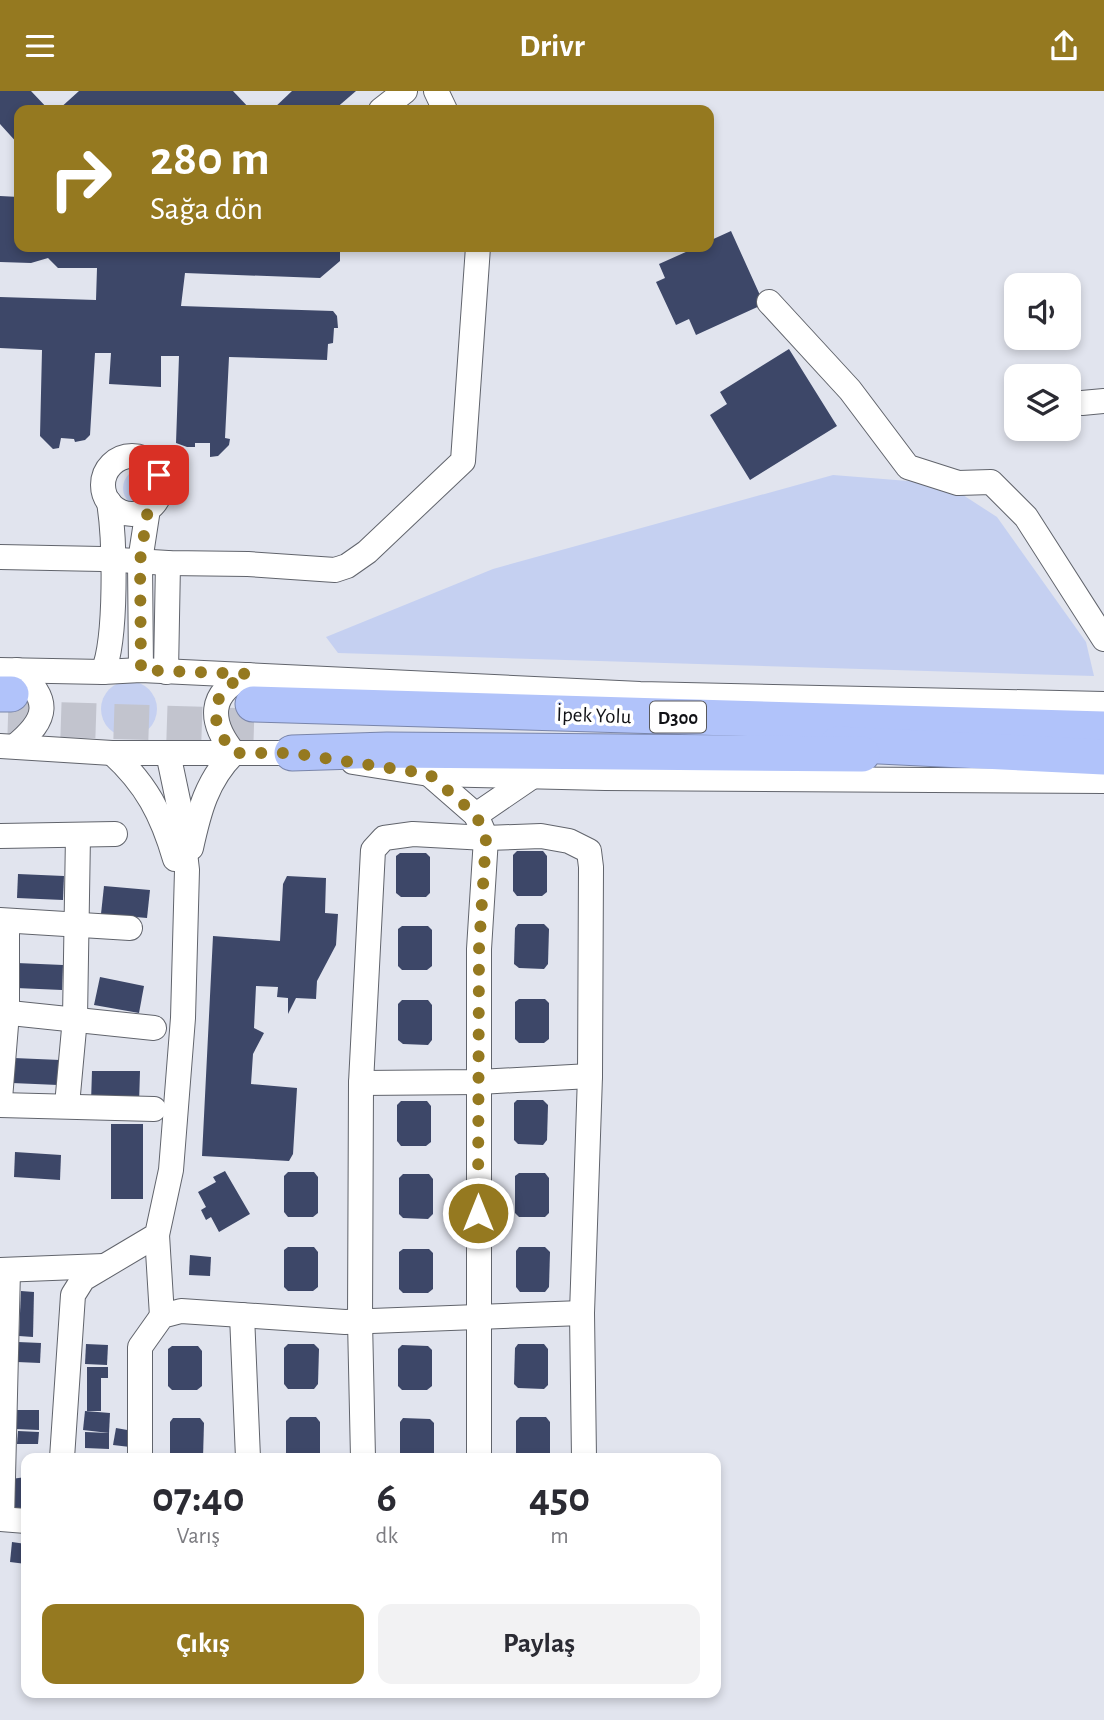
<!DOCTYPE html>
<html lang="tr">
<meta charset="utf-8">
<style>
body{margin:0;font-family:"Alegreya Sans",sans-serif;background:#f2f2f3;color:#2b2b33;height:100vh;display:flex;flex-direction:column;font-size:26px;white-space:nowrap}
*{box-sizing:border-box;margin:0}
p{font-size:23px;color:#7c7c81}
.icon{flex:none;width:38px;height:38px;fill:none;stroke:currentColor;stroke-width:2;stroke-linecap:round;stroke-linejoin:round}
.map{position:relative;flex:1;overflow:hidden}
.panel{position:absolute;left:21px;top:1362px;width:700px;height:245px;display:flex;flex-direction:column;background:#fff;border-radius:14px;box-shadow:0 4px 10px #0003}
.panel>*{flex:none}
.guide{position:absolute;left:14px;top:14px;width:700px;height:147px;border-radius:14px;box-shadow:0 4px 10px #0003;background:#957920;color:#fff;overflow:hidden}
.tools{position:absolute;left:1004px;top:182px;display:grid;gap:14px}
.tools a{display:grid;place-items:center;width:77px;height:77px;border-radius:14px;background:#fff;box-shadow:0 4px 10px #0003;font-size:35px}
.pin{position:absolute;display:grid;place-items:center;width:60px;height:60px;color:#fff;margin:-30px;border-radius:14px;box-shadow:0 4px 10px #0006}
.me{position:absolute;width:77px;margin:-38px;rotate:0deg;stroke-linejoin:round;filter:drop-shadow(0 0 5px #0008)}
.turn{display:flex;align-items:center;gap:24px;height:147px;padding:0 21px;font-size:32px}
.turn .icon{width:91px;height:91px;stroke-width:2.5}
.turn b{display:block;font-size:49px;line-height:60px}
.eta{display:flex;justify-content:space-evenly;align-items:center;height:119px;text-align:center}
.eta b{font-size:42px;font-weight:600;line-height:49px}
.action{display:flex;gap:14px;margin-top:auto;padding:14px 21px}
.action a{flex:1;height:80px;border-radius:14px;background:#957920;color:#fff;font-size:28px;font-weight:600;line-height:80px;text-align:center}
.action a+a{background:#f2f2f3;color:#2b2b33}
header{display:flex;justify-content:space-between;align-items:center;height:91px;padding:0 21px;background:#957920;color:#fff;font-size:32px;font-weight:600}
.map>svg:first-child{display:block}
.green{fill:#c5d0f1}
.building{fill:#3d4768}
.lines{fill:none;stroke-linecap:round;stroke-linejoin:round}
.highway-tunnel{stroke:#c2c4ce;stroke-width:35;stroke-dasharray:35 18;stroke-linecap:butt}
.minor-casing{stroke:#61646c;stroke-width:26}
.highway-casing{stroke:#7985aa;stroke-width:37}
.minor{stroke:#fff;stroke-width:24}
.highway{stroke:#b1c3fa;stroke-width:35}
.route{stroke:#957920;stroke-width:12;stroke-dasharray:0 21.6}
.labels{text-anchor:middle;stroke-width:7;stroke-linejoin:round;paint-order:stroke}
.shield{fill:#fff;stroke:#58595c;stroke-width:2}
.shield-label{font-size:19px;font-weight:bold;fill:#111216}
.street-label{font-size:21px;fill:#111216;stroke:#fff}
</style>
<header><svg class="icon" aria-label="menu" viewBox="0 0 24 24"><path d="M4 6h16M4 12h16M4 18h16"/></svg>Drivr<svg class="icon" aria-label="share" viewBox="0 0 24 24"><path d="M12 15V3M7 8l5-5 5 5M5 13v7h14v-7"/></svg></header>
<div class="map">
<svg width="1104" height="1629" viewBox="0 0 1104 1629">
<rect width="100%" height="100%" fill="#e1e4ee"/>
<!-- green -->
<g class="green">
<circle cx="142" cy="397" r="19"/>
<path d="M833 384 946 393 997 426 1086 551 1094 585 338 562 326 546 493 478Z"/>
<circle cx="129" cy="618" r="28"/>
</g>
<!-- building -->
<g class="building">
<path d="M0 0H31L49 19H19V54L0 33Z"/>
<path d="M79 0H233L251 19H58Z"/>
<path d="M292 0H356L334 19H272Z"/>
<path d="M0 105 19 106V156H340V170L320 187 185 182 181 215 333 220 337 225 338 237H334L333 252 328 253 327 269 229 266 225 347 230 348 229 354 218 365 210 366V352H195V356H187L176 352 179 265H161V296L109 293 111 262H95L90 344 85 349 75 351 74 348 61 347 59 357 53 358 40 345 42 259 0 257V206L96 209 97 177H58L48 167 31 172 0 171Z"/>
<path d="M731 140 764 213 696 244 689 228 676 234 656 191 665 187 659 173 697 156H709V150Z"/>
<path d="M789 258 837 335 750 389 710 324 727 313 720 301Z"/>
<path d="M517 760H543L547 765V801L542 805H517L513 800V764Z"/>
<path d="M400 762H426L430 766V802L426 806H401L396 802V765Z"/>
<path d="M18 783 64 785 63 809 17 807Z"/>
<path d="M287 785 326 787 325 822 338 823 336 854 317 890 316 908 296 907 288 923V907L277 906 278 896 256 895 254 937 264 942 253 963 251 993 297 997 293 1063 289 1070 202 1065 213 845 280 850 283 793Z"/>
<path d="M104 795 150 799 147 827 101 823Z"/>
<path d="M518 833H544L549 838 548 873 544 878 519 877 514 873 515 837Z"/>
<path d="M402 835H428L432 839V875L427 879H402L398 875V838Z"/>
<path d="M17 872 63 874 62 899 16 897Z"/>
<path d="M100 886 144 895 139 922 94 914Z"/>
<path d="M519 908H545L549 912V948L544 952H519L515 948V911Z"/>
<path d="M402 909H428L432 914V949L428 954 403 953 398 949V913Z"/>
<path d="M14 967 60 969 58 994 12 992Z"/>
<path d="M92 980H140L139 1012 91 1011Z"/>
<path d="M517 1009H543L548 1014 547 1049 543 1054 518 1053 514 1049V1012Z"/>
<path d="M401 1010H427L431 1015V1051L426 1055H401L397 1050V1014Z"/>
<rect x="111" y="1033" width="32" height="75"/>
<path d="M15 1061 61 1064 60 1089 14 1086Z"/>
<path d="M225 1080 250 1123 219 1141 211 1126 206 1129 201 1119 206 1116 198 1101 216 1091 213 1086Z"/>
<path d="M288 1081H314L318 1086V1122L313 1126H288L284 1121V1085Z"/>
<path d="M519 1082H545L549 1087V1122L545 1126H519L515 1122V1085Z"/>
<path d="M403 1083H429L433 1088V1123L428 1128 403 1127 399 1123V1087Z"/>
<path d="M288 1156H314L318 1161V1196L313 1200H288L284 1196V1159Z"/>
<path d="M519 1156H545L550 1161 549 1196 545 1201H520L516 1196V1160Z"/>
<path d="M403 1158H429L433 1162V1198L428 1202H403L399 1198V1161Z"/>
<path d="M190 1164 211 1166 210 1185 189 1184Z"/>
<path d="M21 1200 34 1201 33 1246 19 1245Z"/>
<path d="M18 1251 41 1252 40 1272 17 1271Z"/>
<path d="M86 1253 108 1254 107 1274 85 1273Z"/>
<path d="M288 1253H314L319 1258 318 1293 314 1298H288L284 1293V1257Z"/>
<path d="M518 1253H544L548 1258V1294L544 1298 518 1297 514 1293 515 1257Z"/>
<path d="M402 1254 428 1255 432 1259V1295L427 1299H402L398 1295V1258Z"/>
<path d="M172 1255H198L202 1260V1295L197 1299H172L168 1295V1258Z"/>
<path d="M87 1276H108V1287H101V1320H87Z"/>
<path d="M16 1319H39V1339L15 1338Z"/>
<path d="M85 1320 110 1322 109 1342 83 1339Z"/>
<path d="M290 1326H316L320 1331V1367H286V1330Z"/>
<path d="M520 1326H546L550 1331V1367L516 1366V1330Z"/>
<path d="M173 1327H200L204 1332 203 1367H170V1331Z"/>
<path d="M403 1327 430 1328 434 1332V1367H400V1331Z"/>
<path d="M116 1337 133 1340 130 1356 113 1354Z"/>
<path d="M18 1340 39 1341 38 1353H17Z"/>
<path d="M85 1341 109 1342V1358L85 1357Z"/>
<path d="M26 1386V1421L16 1423 11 1388Z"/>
<path d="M12 1451 26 1453V1473L10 1471Z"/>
</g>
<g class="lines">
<!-- highway-tunnel -->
<path class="highway-tunnel" d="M8 627 254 635"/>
<defs>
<g id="minor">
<path d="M436 0 445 19"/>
<path d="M381 19 405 0"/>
<path d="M769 211 850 299 908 376 958 392 991 391 1026 426 1104 548"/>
<path d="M1082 312 1104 310"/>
<circle cx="132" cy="394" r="29"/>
<path d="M0 466 102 468 168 472 248 473 335 479 347 475 367 461 463 370 478 156"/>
<path d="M0 579 103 581 141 579 640 603 1104 613"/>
<path d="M141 579 140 470 148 418"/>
<path d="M103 581C117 548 115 448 109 411"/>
<path d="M166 581 168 472"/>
<path d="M0 655 112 662H292L307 664"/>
<path d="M15 655C49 627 51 609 17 579"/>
<path d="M112 662C146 693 162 723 175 768"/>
<path d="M353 671 429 683 605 687 1104 690"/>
<path d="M429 683 476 724 533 685"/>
<path d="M476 724 486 747 479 858V1367"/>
<path d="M0 745 115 743"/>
<path d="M191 757C199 720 207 689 234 662 209 631 207 602 248 584"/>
<path d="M0 829 130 837"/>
<path d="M0 921 154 937"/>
<path d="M361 992 479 991 590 985"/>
<path d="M0 1008 7 922V830"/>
<path d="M0 1014 154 1018"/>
<path d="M67 1014 75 927 78 744"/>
<path d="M157 1144 162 1225"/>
<path d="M0 1179 104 1175"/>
<path d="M242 1224 248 1367"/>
<path d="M62 1367 73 1204 83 1188 157 1144 171 1079 183 927 187 779 180 719 168 662"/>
<path d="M140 1367V1256L162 1225 181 1220 345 1231 582 1222"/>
<path d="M363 1367 360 1230 361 992 373 759 384 747 413 743 486 747 541 745 569 750 589 760 591 776 590 985 582 1222 584 1367"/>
<path d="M0 1428 26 1430"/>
<path d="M2 1428 8 1179"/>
</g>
<g id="highway">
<path d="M0 603H11"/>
<path d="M253 613 1104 638"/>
<path d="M838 653 1104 666"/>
<path d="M292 662 387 659 862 663"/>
</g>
</defs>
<!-- minor casing -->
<use href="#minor" class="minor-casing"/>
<!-- highway casing -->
<use href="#highway" class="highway-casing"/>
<!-- minor -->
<use href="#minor" class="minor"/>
<!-- highway -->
<use href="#highway" class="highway"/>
</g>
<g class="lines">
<!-- route -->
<path class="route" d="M159 384V403L148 418 140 470 141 579 248 583C207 602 208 631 234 662H292L429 683 476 724 486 747 479 858 478 1122"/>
</g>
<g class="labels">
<!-- shield labels -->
<rect class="shield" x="650" y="610.5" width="56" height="31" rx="5"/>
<g class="shield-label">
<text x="678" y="633">D300</text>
</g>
<!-- street labels -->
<g class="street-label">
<text transform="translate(594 624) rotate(2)" y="7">İpek Yolu</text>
</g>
</g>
</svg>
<div class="tools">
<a><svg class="icon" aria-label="sound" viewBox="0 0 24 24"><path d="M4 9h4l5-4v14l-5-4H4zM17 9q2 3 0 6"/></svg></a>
<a><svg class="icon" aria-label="layers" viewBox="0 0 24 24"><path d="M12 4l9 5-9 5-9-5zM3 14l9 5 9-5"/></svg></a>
</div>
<div class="pin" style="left:159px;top:384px;background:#d93025"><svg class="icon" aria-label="arrive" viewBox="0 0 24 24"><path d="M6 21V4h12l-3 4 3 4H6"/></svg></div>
<svg class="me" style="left:478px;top:1122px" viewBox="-20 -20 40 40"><circle r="17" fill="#957920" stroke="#fff" stroke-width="3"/><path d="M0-11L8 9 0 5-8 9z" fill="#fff"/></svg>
<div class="guide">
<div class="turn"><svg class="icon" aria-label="right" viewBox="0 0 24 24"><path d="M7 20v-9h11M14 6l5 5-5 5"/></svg><div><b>280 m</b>Sağa dön</div></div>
</div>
<section class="panel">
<div class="eta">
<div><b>07:40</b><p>Varış</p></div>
<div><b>6</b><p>dk</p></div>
<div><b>450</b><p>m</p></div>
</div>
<div class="action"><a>Çıkış</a><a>Paylaş</a></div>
</section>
</div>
